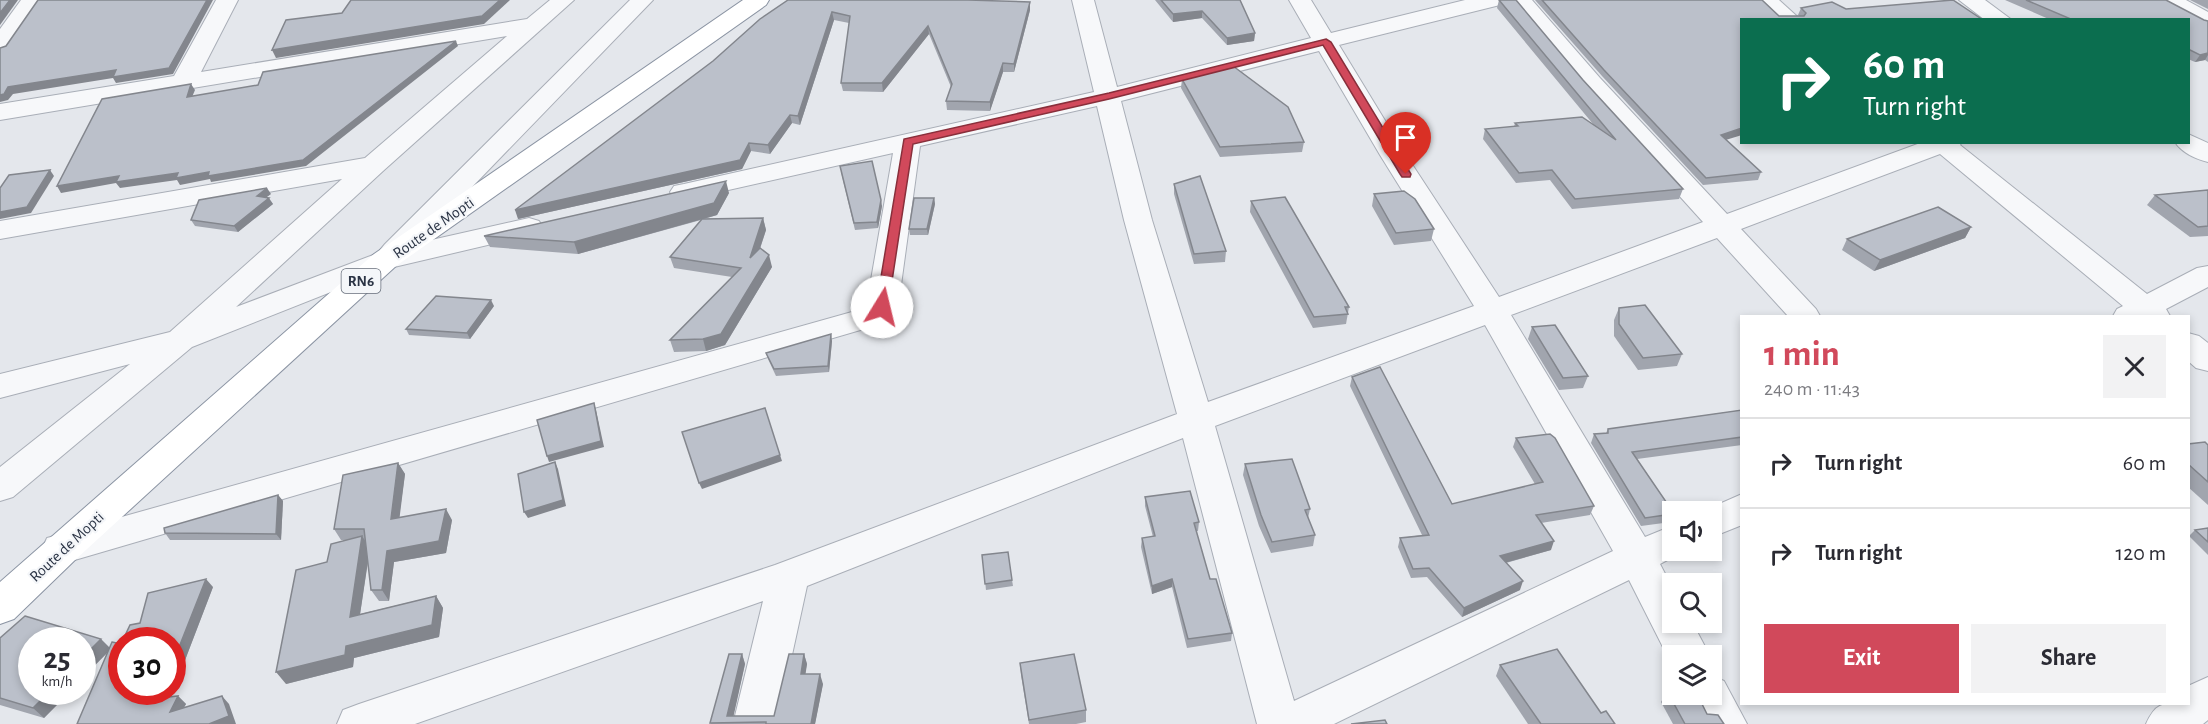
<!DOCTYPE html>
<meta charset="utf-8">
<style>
body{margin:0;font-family:"Alegreya Sans",sans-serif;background:#f2f2f3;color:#2b2b33;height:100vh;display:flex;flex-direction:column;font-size:22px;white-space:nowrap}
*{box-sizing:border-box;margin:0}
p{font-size:20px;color:#7c7c81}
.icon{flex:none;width:33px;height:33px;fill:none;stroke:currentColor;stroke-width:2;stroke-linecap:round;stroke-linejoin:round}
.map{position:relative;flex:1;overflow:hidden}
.details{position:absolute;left:1740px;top:315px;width:450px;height:390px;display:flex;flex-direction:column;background:#fff;border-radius:0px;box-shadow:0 3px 9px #0003}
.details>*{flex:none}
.hud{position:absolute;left:1740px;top:18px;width:450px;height:126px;border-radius:0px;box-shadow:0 3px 9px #0003;background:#0b6e4f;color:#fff;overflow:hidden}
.buttons{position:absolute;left:1662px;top:501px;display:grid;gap:12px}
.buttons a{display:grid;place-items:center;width:60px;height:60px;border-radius:0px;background:#fff;box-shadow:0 3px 9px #0003;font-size:30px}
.speed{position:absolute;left:18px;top:627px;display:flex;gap:12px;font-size:30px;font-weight:700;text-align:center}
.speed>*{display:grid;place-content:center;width:78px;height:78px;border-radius:50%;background:#fff;box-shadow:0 3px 9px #0003;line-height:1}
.speed small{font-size:15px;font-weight:400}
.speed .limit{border:9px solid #d22;background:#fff;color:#111}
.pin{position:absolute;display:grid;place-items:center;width:51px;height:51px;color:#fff;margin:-62px -26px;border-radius:50% 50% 50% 0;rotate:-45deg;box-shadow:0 0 6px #0007}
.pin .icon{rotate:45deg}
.me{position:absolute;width:66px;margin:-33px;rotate:9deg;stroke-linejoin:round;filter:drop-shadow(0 0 4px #0008)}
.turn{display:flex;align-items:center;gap:21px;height:126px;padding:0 24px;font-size:27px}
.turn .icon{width:78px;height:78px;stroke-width:2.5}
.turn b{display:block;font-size:42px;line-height:51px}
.round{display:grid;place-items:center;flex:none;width:63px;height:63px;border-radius:0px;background:#f2f2f3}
.overview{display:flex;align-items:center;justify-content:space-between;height:102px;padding:0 24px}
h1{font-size:36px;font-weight:700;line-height:45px;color:#d1495b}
.cta{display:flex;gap:12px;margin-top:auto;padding:12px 24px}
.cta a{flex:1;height:69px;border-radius:0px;background:#d1495b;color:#fff;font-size:24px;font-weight:700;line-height:69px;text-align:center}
.cta a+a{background:#f2f2f3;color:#2b2b33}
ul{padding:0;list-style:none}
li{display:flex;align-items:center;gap:18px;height:90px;padding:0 24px;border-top:2px solid #e1e1e2}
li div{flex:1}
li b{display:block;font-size:22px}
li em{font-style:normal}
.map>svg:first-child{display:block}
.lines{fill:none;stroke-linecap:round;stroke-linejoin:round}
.minor-casing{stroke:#a9aeb7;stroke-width:2}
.highway-casing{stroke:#8b94a3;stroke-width:2}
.minor{fill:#f7f8fa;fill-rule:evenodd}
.highway{fill:#fff;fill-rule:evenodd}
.wall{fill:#a1a5ae}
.shaded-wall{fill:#83868d}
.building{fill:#bbc0ca;stroke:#83868d;stroke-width:1.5}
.route{fill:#d1495b;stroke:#882f3b;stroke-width:1.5}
.labels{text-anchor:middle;stroke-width:4.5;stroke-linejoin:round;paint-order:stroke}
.shield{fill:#f4f6f9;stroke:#676e7b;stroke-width:1.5}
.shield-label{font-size:15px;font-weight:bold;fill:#2b3445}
.street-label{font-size:16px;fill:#2b3445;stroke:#f4f6f9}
</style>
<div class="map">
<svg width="2208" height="724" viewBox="0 0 2208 724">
<rect width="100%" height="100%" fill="#e4e7ec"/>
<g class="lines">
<defs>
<g id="minor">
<path d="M21 0H43L8 51 0 53V29Z"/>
<path d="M216 0H238L201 72 527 19 550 0H574L383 171 236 307 381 252 380 250 385 244 630 0H653L418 243 529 218 539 221 543 227 539 233 394 267 192 347 13 497 0 501V467L130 364 0 398V374L170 332 342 179 0 239V221L365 158 507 36 0 120V104L174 76Z"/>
<path d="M1072 0H1094L1117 87 1311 38 1289 0H1311L1331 33 1465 0H1503L1500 5 1339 45 1406 155 1499 297 1703 222 1582 88 1509 0H1532L1600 78 1727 214 1923 142H1962L1960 145 2147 294 2197 268 2208 266V287L2166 309 2170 316H2113L2117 309 2123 306 1940 154 1741 229 1816 309 1820 316H1788L1717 238 1511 315 1645 537 1672 526V550H1686L1660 564 1672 587V622H1692L1710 656H1672V665L1629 580 1334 724H1257L1183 438 807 586 777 724H733L763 601 415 724H337L343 710 359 704 775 565 1177 414 1124 220 1097 106 920 146 898 307 881 324 61 564 47 560 42 549 47 538 61 534 859 310 867 303 893 153 684 200 674 198 670 192 674 186 684 184 1094 92ZM1319 51 1380 155 1474 306 1208 402 1152 220 1121 101ZM1485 325 1613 551 1294 701 1215 426Z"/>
<path d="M1755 0H1779L1801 20H1776Z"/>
<path d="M1959 0H1985L2012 20H1985Z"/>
<path d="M2159 0H2186L2208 12V28L2200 26 2162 5Z"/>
<path d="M2188 134 2208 143V162C2196 159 2182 153 2175 142H2188Z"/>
<path d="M2188 333 2199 336 2208 343V371L2196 368 2188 361Z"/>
<path d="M1742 494V525L1712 537V512H1701Z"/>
<path d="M1712 676 1724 681 1747 724H1702L1688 694H1712Z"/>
<path d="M2208 677V720L2203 724H2146C2157 700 2164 704 2188 704V686Z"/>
</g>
<path id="highway" d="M743 0H769L766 5 396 266 75 560 14 619 0 624V582L374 254Z"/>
</defs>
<!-- minor casing -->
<use href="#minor" class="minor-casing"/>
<!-- highway casing -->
<use href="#highway" class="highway-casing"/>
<!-- minor -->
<use href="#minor" class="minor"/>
<!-- highway -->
<use href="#highway" class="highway"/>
</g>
<!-- wall -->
<g class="wall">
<path d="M788 0 1030 10 1014 72H1003L990 111 947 110 946 101 951 87 929 34 883 92 843 91 841 83 849 23 834 20 800 125 792 123 770 154 751 151 742 169 518 219Z"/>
<path d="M1155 0H1240L1255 33 1254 41 1227 45 1202 18 1173 22Z"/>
<path d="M1499 0H1516L1583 80 1683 189 1679 199 1572 209 1550 180 1516 183 1483 139 1485 129 1514 127 1515 123 1593 124 1497 8Z"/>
<path d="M1535 0H1762L1779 16H1799L1798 15 1801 8 1832 2 1726 140 1761 172 1758 180 1703 185 1602 76Z"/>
<path d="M2005 0H2166L2204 20 2208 21V62L2205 60 2195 62 2188 59V20H2051Z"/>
<path d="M2190 0H2208V9Z"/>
<path d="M1182 79 1304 142 1302 152 1220 157 1181 88Z"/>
<path d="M841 172 882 206 878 228 855 230Z"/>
<path d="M1174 184 1226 251 1225 262 1194 264 1174 194Z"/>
<path d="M2208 190V236L2190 237 2147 205 2155 195Z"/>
<path d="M729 193 717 215 704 219 763 218 766 230 760 249 772 267 725 345 706 351 674 352 670 340 732 277 674 268 670 257 701 220 578 254 490 247 484 236Z"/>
<path d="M271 194 266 197 273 204 238 232 195 226 191 220Z"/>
<path d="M1374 194 1434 229 1431 241 1394 245 1372 206Z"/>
<path d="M934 198 935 204 928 235H910L909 229Z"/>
<path d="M1251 201 1349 307 1346 324 1313 328 1250 212Z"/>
<path d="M1971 227 1965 238 1874 271 1842 250 1847 239Z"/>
<path d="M494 306 470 339 409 335 406 329Z"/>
<path d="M1619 308 1682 354 1677 366 1638 370 1614 336V320Z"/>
<path d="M1532 327 1588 376 1583 388 1559 390 1528 339Z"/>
<path d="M832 341 829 372 776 376 768 359 766 353Z"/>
<path d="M1352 377 1452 504 1535 484 1513 447 1516 438 1594 506 1590 515 1541 523 1551 550 1506 563 1520 590 1462 617 1427 577 1411 578 1398 547 1400 538 1422 535 1350 386Z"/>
<path d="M1742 410V445L1637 459 1672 512V518L1671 522 1641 526 1591 443 1594 434 1606 433 1608 429Z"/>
<path d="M2188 444 2208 445V505L2188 487Z"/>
<path d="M398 463 405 474 399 517 452 520 446 553 394 562 389 601H379L371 590 368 560 360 614 436 596 443 608 439 637 354 658 353 667 286 684 327 562 344 540H341L334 529Z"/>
<path d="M1245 464 1310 509 1308 518 1315 535 1313 546 1271 553 1259 526 1243 475Z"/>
<path d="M278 495 283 501 281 540H170L165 533Z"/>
<path d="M1145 497 1199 522 1198 531H1196L1210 579 1232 633 1231 641 1187 648 1172 587 1152 594 1141 547 1142 538 1153 537 1145 506Z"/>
<path d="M2208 528V555L2189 536 2195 530Z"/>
<path d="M982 555 1012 580 1013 586 986 590Z"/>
<path d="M213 587 171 697 178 696 186 704 184 707 229 704 77 724 108 652 44 718 0 705V638L110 649 121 644 140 623Z"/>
<path d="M742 654 745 664 733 716H774L804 654 807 664 805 674 823 684 815 724H711L710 723Z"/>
<path d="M1020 663 1086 710V722L1076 724H1029L1021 675Z"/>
<path d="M1500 665 1601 713 1615 724H1528L1496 676Z"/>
<path d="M1667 691 1707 714 1724 724H1673L1661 702Z"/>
</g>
<!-- shaded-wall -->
<g class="shaded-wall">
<path d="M10 0H18L0 25V13Z"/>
<path d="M207 0H213L173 74 116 83 113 78 13 94 8 100 0 102V95L8 87Z"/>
<path d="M500 0H510L484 24 276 58 272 50Z"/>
<path d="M1030 2V10L1014 72V64Z"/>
<path d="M1202 11V18L1173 22V14Z"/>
<path d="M832 12 834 20 800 125 798 116Z"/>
<path d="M928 26 929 34 883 92 882 83Z"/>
<path d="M1255 33 1254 41 1227 45V38Z"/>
<path d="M456 41 458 46 306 166 211 182 210 179 180 185 177 180 120 188 116 183 61 193 57 186Z"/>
<path d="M2208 53V55L2205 60 2195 62 2200 55Z"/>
<path d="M1003 63V72L990 111V102Z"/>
<path d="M191 84 195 90 190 102 187 97Z"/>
<path d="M790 115 792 123 770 154 768 145Z"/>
<path d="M1742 128V135L1719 142 1721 135Z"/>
<path d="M749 143 751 151 742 169 518 219 515 210Z"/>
<path d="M50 170 54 176 31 213 0 219V212Z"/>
<path d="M726 181 729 193 717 215 578 254 574 242Z"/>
<path d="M267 188 271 194 260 202 257 196Z"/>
<path d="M269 198 273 204 238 232 234 226Z"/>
<path d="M934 198 935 204 928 235 927 229Z"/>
<path d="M881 200 882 206 878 228 877 222Z"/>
<path d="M763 218 766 230 753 269 750 258Z"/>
<path d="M1971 227 1965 238 1874 271 1880 260Z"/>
<path d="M769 255 772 267 725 345 706 351 703 339Z"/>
<path d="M491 300 494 306 470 339 467 333Z"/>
<path d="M831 334 832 341 829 372 828 366Z"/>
<path d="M594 403 596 410 604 447 549 462 547 456Z"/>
<path d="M780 455 782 461 702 489 699 483Z"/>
<path d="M555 462 558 469 566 506 528 518 524 512Z"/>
<path d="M398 463 405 474 398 530 391 519Z"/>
<path d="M278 495 283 501 281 540 276 534Z"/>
<path d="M446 509 452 520 446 553 394 562 389 601 382 590 387 551Z"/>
<path d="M362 536 370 548 358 628 350 617Z"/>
<path d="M1554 541 1551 550 1497 565 1500 556Z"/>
<path d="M206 579 213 587 167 707 159 698 162 692H172V665Z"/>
<path d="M1172 579V587L1152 594V586Z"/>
<path d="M1523 581 1520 590 1462 617 1464 608Z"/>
<path d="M436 596 443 608 439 637 354 658 353 667 286 684 276 672 346 646Z"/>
<path d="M101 639 111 649 82 678V658Z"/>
<path d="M742 654 745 664 732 723 727 716Z"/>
<path d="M804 654 807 664 804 684 801 674Z"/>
<path d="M820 674 823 684 815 724H811Z"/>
<path d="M49 692H70L44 718 33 708Z"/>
<path d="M178 696 186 704 177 720 170 712Z"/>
<path d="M222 696 229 704 236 724H209Z"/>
</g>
<!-- building -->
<g class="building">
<path d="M0 0H10L0 13Z"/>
<path d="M38 0H207L169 68 113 77 116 70 8 87 4 94 0 95V48L6 46Z"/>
<path d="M351 0H500L482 16 272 50 286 20 342 13Z"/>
<path d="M788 0H968L1030 2 1014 64 1003 63 990 102 946 101 952 84 928 26 882 83H841L850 16 832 12 798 116 790 115 768 145 749 143 740 160 515 210 713 61 760 19Z"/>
<path d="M1161 0H1240L1255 33 1227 38 1202 11 1173 14Z"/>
<path d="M1499 0H1516L1583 80 1683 189 1575 199 1552 170 1519 173 1485 129 1518 126 1515 123 1582 117 1616 140Z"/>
<path d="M1542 0H1762L1779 16H1804L1806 13 1801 8 1832 2 1846 9 1953 0 1983 20H1742V128L1721 135 1761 172 1706 178 1604 70Z"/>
<path d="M2026 0H2166L2204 20 2208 21V53L2200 55 2188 49V20H2073Z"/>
<path d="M456 41 303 160 208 176 209 172 176 178 178 173 116 182 119 176 57 186 102 99 191 84 187 97 258 85 263 72Z"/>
<path d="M1233 66 1288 107 1304 142 1220 147 1182 79Z"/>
<path d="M872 161 881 200 877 222 854 223 840 166Z"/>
<path d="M50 170 27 207 0 212V188L9 175Z"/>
<path d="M1200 176 1226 251 1194 254 1174 184Z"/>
<path d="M726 181 714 203 574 242 484 236Z"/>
<path d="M267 188 257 196 269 198 234 226 191 220 199 200Z"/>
<path d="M2208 190V226L2198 227 2155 195Z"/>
<path d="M1404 191 1415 199 1434 229 1396 233 1374 194Z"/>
<path d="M1285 197 1349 307H1345L1348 314 1314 317 1251 201Z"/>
<path d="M914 198H934L927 229H909Z"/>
<path d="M1938 207 1971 227 1880 260 1847 239Z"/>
<path d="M763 218 750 258 760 248 769 255 721 334 703 339 670 340 741 268 670 257 702 219Z"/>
<path d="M436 296 491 300 467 333 406 329Z"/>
<path d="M1645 305 1682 354 1643 358 1619 324V308Z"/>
<path d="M1555 325 1588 376 1563 378 1532 327Z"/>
<path d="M831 334 828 366 774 369 766 353Z"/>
<path d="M1380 367 1452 504 1543 482 1516 438 1550 434 1555 438 1594 506 1536 515 1554 541 1500 556 1523 581 1464 608 1429 568 1413 569 1400 538 1429 535 1352 377Z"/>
<path d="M594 403 601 441 547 456 537 420Z"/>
<path d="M765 408 780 455 699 483 682 432Z"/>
<path d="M1742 410V437L1632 452 1673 512H1672V514L1645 518 1594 434 1608 433V429Z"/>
<path d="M2205 442 2208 445V482L2188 464V444Z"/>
<path d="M1292 459 1310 509 1305 510 1315 535 1272 542 1261 515 1245 464Z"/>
<path d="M555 462 563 500 524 512 518 474Z"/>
<path d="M398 463 391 519 446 509 439 541 387 551 382 590H371L364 529H334L343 475Z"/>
<path d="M1190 491 1199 522 1194 523 1210 579H1216L1232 633 1188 639 1172 579 1152 586 1142 538 1155 536 1145 497Z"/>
<path d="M278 495 276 534 165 533 164 528Z"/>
<path d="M2208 528V542L2195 530Z"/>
<path d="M362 536 350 617 436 596 432 625 346 646 345 655 276 672 296 570 327 562 331 544Z"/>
<path d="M1008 552 1012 580 985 584 982 555Z"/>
<path d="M206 579 172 665V640H123L130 625 140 623 148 593Z"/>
<path d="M25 616 101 639 82 658V640H32V692H49L33 708 0 698V638Z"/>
<path d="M112 642 121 644 122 643V692H162L159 698 178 696 170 712 222 696 229 716 209 724H77Z"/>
<path d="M1557 649 1601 713 1606 711 1615 724H1541L1500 665Z"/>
<path d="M729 654H742L727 716H774L789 654H804L801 674H820L811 724H766V722L710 723Z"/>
<path d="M1074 654 1086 710 1029 720 1020 663Z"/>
<path d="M1667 691H1672V694H1697L1707 714 1718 715 1724 724H1685Z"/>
<path d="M1385 720 1387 724H1351Z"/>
</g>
<!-- route -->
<path class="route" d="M1326 39 1331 42 1411 174 1410 177H1402L1400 174 1323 45 1109 99 913 144 888 307 882 311 876 307 904 139 1109 93Z"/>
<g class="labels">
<!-- shield labels -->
<rect class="shield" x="341.5" y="269" width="39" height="24" rx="4.5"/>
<g class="shield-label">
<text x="361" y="286">RN6</text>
</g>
<!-- street labels -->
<g class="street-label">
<text transform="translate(433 227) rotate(-35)" y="6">Route de Mopti</text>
<text transform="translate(66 546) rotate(-43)" y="6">Route de Mopti</text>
</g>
</g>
</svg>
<div class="buttons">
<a><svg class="icon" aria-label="sound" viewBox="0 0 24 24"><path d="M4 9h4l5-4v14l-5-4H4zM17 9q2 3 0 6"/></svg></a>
<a><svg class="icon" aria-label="search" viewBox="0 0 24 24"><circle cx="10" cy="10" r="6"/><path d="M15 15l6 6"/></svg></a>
<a><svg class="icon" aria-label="layers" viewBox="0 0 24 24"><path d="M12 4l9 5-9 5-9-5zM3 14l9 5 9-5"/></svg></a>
</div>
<div class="speed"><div>25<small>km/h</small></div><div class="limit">30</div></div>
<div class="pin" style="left:1406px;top:174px;background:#d93025"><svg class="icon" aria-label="arrive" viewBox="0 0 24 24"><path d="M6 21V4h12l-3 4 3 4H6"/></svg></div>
<svg class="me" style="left:882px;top:307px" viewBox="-20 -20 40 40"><circle r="19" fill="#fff"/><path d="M0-13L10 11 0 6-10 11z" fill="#d1495b"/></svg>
<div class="hud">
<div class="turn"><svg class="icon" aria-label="right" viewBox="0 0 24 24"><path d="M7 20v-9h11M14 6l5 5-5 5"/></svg><div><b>60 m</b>Turn right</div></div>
</div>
<section class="details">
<div class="overview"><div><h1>1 min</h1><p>240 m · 11:43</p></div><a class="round"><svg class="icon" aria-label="close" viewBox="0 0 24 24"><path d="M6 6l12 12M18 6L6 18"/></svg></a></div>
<ul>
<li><svg class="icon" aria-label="right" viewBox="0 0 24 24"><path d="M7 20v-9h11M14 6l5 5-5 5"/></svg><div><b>Turn right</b></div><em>60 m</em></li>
<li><svg class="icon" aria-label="right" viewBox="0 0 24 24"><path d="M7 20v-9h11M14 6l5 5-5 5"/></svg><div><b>Turn right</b></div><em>120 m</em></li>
</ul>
<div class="cta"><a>Exit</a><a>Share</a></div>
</section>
</div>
